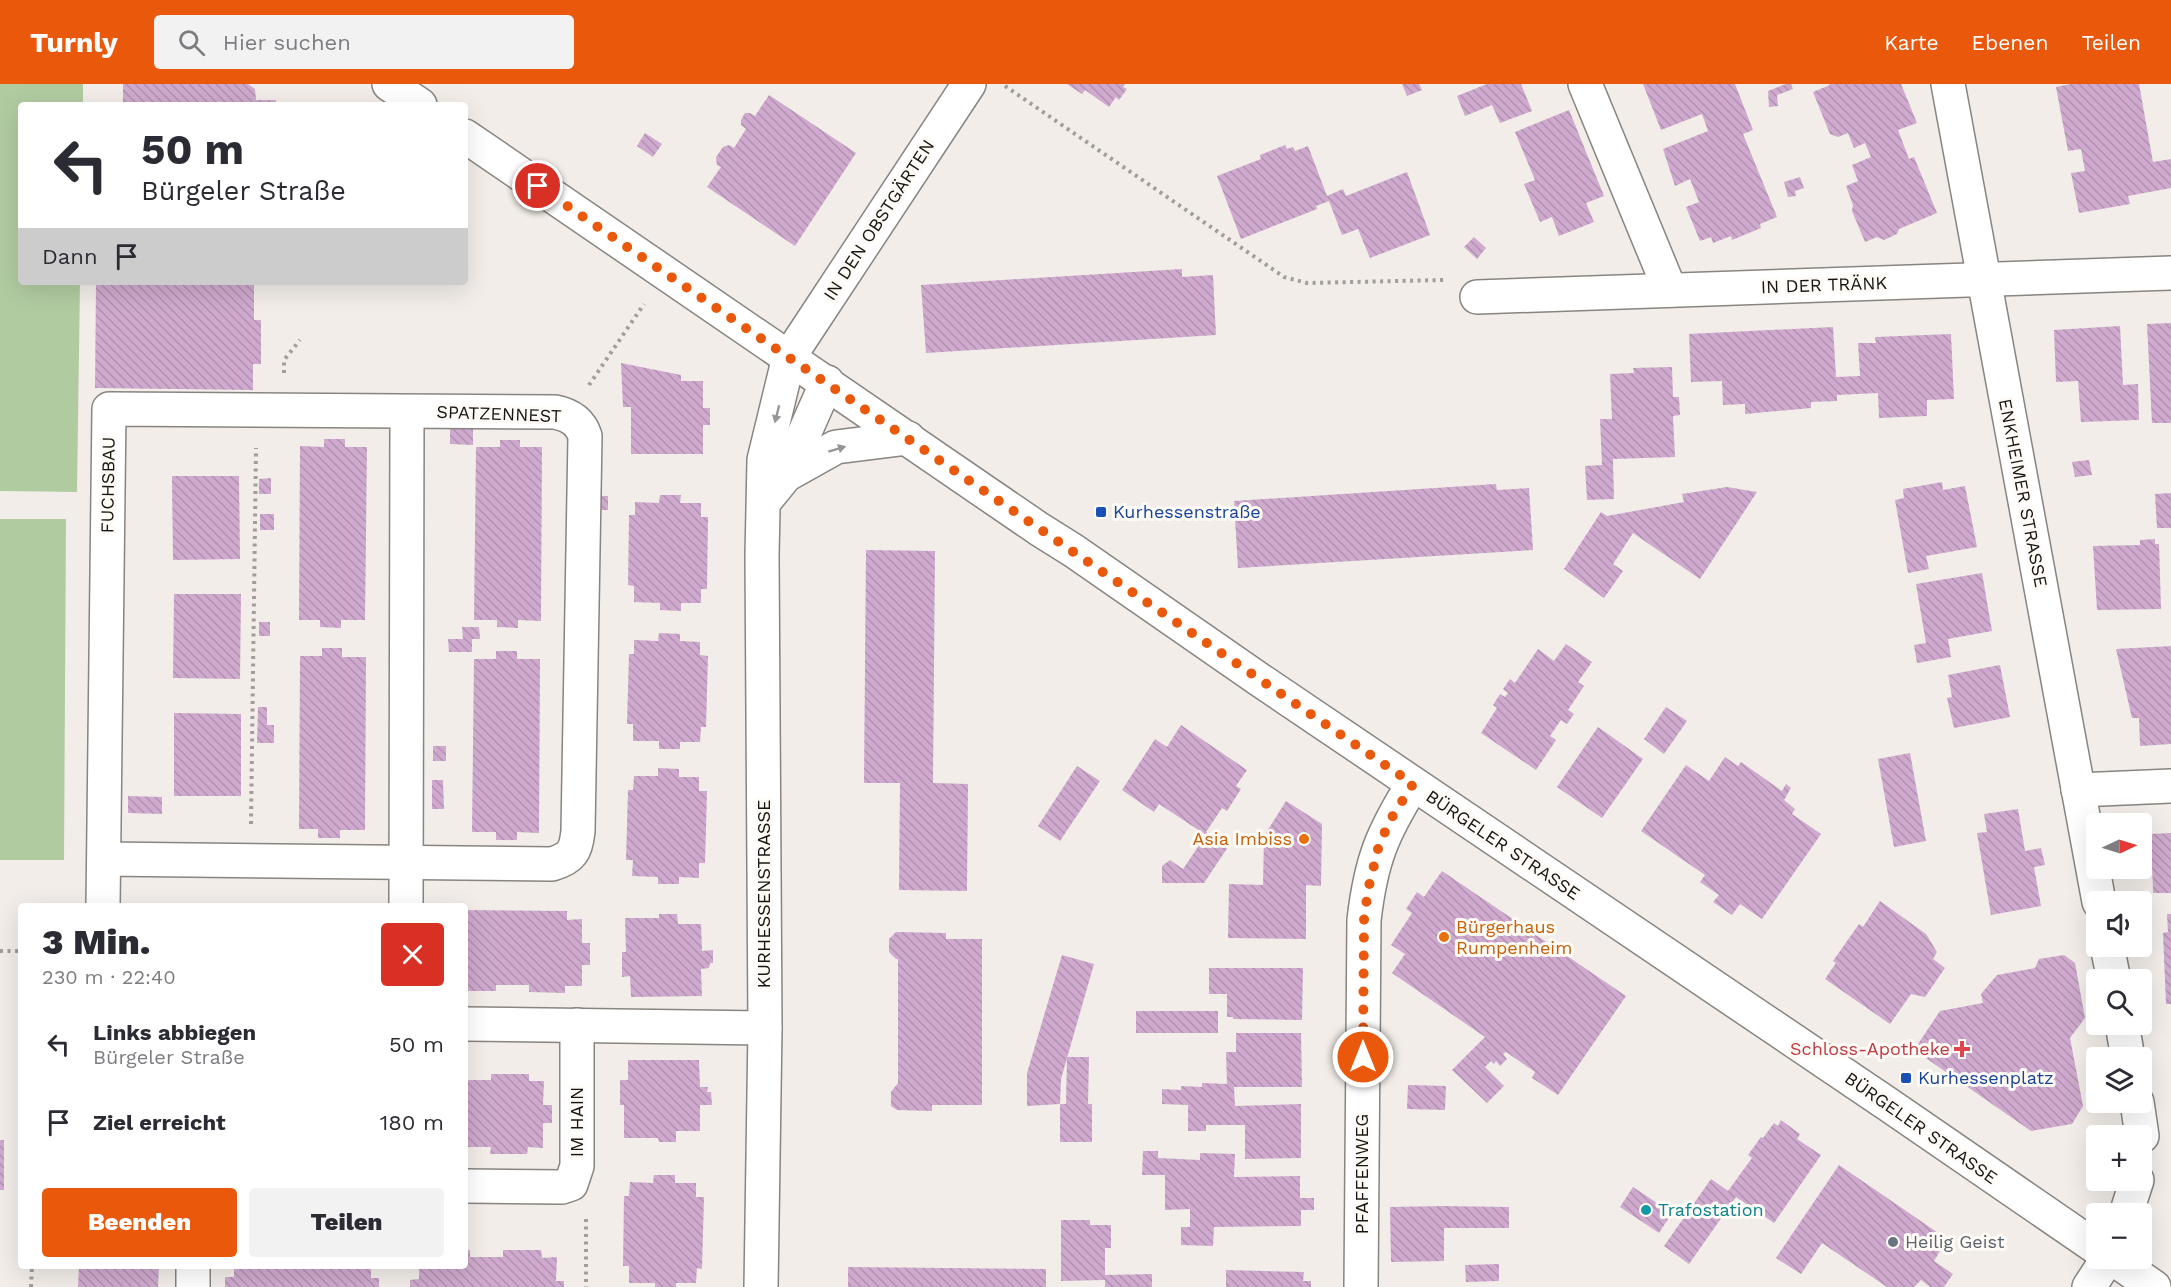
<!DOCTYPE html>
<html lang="de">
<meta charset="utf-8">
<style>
body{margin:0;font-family:"Work Sans",sans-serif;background:#f2f2f3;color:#2b2b33;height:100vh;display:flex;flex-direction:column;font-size:22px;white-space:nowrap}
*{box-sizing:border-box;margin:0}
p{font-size:20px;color:#7c7c81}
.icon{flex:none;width:33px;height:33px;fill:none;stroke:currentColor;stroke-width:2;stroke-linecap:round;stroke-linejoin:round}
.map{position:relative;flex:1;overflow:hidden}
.panel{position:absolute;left:18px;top:819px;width:450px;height:366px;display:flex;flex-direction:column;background:#fff;border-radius:6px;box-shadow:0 6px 24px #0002}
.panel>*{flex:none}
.banner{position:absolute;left:18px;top:18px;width:450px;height:183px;border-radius:6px;box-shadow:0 6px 24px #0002;background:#fff;color:#2b2b33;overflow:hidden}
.needle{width:39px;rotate:86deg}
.buttons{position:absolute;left:2086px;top:729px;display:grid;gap:12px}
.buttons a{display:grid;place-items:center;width:66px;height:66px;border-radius:6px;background:#fff;box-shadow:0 6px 24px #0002;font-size:30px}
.pin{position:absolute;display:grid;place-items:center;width:51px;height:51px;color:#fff;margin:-26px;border:3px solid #fff;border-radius:50%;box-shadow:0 2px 6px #0007}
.me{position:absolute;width:66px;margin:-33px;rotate:0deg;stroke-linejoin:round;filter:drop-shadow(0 0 4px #0008)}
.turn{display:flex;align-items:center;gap:21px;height:126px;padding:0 24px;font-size:27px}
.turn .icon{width:78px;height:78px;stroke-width:2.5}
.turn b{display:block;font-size:42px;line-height:51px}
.then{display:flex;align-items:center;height:57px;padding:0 24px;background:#0003;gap:12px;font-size:22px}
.round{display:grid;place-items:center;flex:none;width:63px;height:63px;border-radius:6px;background:#f2f2f3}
.summary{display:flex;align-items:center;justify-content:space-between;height:102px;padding:0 24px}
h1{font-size:36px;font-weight:800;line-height:45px}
.button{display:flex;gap:12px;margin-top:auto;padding:12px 24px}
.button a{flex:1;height:69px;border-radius:6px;background:#ea580c;color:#fff;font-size:24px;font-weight:800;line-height:69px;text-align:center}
.button a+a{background:#f2f2f3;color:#2b2b33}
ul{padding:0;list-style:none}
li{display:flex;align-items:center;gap:18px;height:78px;padding:0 24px}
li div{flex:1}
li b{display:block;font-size:22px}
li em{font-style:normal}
header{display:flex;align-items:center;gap:36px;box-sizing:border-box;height:84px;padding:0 30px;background:#ea580c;color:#fff}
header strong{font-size:28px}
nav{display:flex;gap:33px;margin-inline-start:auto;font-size:21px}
.search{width:420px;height:54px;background:#f2f2f3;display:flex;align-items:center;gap:15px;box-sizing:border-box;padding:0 21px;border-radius:6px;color:#7c7c81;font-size:22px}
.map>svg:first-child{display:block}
.park{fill:#b1cba1}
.building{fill:url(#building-back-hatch)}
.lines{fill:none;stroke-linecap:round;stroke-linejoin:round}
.minor-casing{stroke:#88847f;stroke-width:36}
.path{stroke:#a19d9a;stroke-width:4;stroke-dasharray:3 4.5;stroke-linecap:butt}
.minor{stroke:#fff;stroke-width:33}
.oneway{fill:#969695}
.route{stroke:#ea580c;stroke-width:10;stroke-dasharray:0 18}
.transit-dot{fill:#1a4fb4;stroke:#fefbf6;stroke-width:2}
.food-dot{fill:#e8710a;stroke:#fefbf6;stroke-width:2}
.health-dot{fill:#e0444e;stroke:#fefbf6;stroke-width:2}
.culture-dot{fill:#0f9aa8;stroke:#fefbf6;stroke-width:2}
.worship-dot{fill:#6b7280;stroke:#fefbf6;stroke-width:2}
.labels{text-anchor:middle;stroke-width:6;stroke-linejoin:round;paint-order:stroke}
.street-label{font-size:18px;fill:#161513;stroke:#fefbf6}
.transit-label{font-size:18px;fill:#164399;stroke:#fefbf6;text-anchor:start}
.food-label{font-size:18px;fill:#c56008;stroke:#fefbf6;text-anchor:end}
.health-label{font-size:18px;fill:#be3a42;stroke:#fefbf6;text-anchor:end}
.culture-label{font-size:18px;fill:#0d838f;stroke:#fefbf6;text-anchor:start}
.worship-label{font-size:18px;fill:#5b616d;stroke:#fefbf6;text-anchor:start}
</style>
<header>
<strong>Turnly</strong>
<div class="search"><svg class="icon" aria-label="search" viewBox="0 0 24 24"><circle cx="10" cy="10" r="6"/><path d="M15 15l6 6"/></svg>Hier suchen</div>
<nav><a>Karte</a><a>Ebenen</a><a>Teilen</a></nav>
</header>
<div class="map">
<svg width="2171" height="1203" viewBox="0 0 2171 1203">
<defs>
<pattern id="building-back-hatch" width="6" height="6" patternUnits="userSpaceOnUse" patternTransform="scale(1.5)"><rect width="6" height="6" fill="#cfaace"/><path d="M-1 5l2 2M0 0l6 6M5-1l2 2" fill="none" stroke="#b191b0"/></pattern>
</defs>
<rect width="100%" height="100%" fill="#f2ede8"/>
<!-- park -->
<g class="park">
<path d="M0 0H83V21H21V198H80L77 408 0 407Z"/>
<path d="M0 435H66L64 776H0Z"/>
</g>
<!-- building -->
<g class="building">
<path d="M123 0H248L255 5 256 16H276V21H123Z"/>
<path d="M1067 0H1125L1123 3 1127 5 1119 16 1116 13 1109 23 1085 6 1082 10Z"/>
<path d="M1402 0H1419L1422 6 1407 12Z"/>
<path d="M1487 0H1521L1532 27 1500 39 1492 21 1465 32 1457 12Z"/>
<path d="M1643 0H1735L1753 46 1743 50 1777 133 1760 140 1761 144 1732 156 1731 152 1713 159 1711 153 1700 157 1686 123 1699 118 1690 95 1675 102 1663 65 1708 47 1702 30 1661 46Z"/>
<path d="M1786 0H1791L1793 5 1777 11 1778 22 1769 23 1768 7Z"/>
<path d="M1829 0H1901L1917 39 1898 46 1909 75 1914 73 1937 129 1899 145 1897 150 1884 156 1877 153 1865 158 1852 127 1853 121 1846 102 1858 97 1852 81 1871 73 1865 59 1854 64 1848 49 1838 53 1830 50 1813 8 1830 1Z"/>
<path d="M2071 0H2139L2153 78 2171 75V104L2128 112 2130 120 2079 129 2071 89 2085 87 2081 65 2068 67 2056 3Z"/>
<path d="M769 11 856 69 795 162 707 103 721 83 717 81 716 73 723 63 729 61 734 64 746 45 741 41V36L745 29H750L755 32Z"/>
<path d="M1569 26 1604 112 1586 119 1594 138 1559 152 1552 133 1540 138 1524 100 1535 96 1515 48Z"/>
<path d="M645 49 662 60 653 73 637 62Z"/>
<path d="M1285 61 1287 65 1293 63 1295 67 1308 62 1327 112 1343 105 1346 112 1407 88 1430 151 1370 174 1358 145 1342 151 1329 117 1316 122 1317 125 1241 155 1217 92 1261 75 1260 71Z"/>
<path d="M1800 93 1804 104 1795 107 1796 112 1788 113 1784 98Z"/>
<path d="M1474 153 1486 164 1477 175 1464 163Z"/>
<path d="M1182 185V193L1213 191 1216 251 926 269 921 201Z"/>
<path d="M96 198H254V236H261V280H253V306L95 304Z"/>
<path d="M2171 239V339H2152L2147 240Z"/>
<path d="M2120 242 2123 301 2138 300 2139 336 2081 338 2078 297 2056 298 2054 246Z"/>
<path d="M1833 243 1836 293 1860 292 1858 259H1876L1875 253 1951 250 1954 315 1927 316V332L1879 334 1878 309 1837 311V317L1811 318V324L1745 330V320L1723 321 1722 297 1691 298 1689 250Z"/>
<path d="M621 279 681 291V297H703V324H710V341H703V370H631V323H623Z"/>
<path d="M1672 283 1673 313H1679L1680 331 1673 332 1675 373 1613 375 1614 415 1587 416 1585 382 1602 381 1600 335H1612L1610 290 1634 289 1633 284Z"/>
<path d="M450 344H473V361L450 360Z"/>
<path d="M324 355H345V363H367L365 536H341V544L320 543V536H299L300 362 324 363Z"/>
<path d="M500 356H520V363H542L541 537 518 536V544L497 543V536H474L476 363H500Z"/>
<path d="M2089 376 2092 391 2075 393 2072 378Z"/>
<path d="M172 392H239L240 475 173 476Z"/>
<path d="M271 394V410H259V395Z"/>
<path d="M1942 398 1943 406 1965 402 1977 463 1926 472 1929 485 1908 489 1895 416 1904 414 1903 405Z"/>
<path d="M1496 400 1497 406 1529 404 1533 466 1238 484 1234 417Z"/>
<path d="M1727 403 1757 408 1700 495 1633 449 1613 480 1623 487 1604 514 1564 485 1601 428 1607 432 1684 418 1682 410Z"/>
<path d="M2171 409V444H2157L2155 410Z"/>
<path d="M660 411H681L680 419H701V433H708L707 505H701V519H681V527L660 526V519L634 518V502L628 501 629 431H635V418L659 419Z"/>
<rect x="596" y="412" width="12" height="14"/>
<rect x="260" y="430" width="14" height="16"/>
<path d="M2155 455V460H2159L2161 525 2097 526 2093 462 2140 461V456Z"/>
<path d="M866 466 935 467 933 699 968 700 967 807 899 806 900 699H864Z"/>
<path d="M1982 489 1992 547 1948 555 1951 573 1917 579 1914 561 1926 559 1916 500Z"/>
<path d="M174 510H241L240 595 173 594Z"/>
<rect x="259" y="538" width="11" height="14"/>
<path d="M462 543H479L480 555H472V568H449L448 555H463Z"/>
<path d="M659 549 680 550V557L700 558V571L708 572 706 643H701L700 658H680V665H659V657H633V640H627L629 570H634V556L658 557Z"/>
<path d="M1566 560 1592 578 1578 598 1584 602 1568 626 1574 630 1567 640 1561 636 1550 652 1556 656 1536 686 1481 649 1497 624 1493 621 1500 610 1505 613 1508 609 1503 605 1510 595 1515 599 1538 565 1554 577Z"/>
<path d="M2171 562V660L2140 662 2139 634H2132L2116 565Z"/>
<path d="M322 564H342V573H366L365 746H340V754H318V745H299L300 572H322Z"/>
<path d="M496 567H517V575H540L539 749 517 748V756H496V748H472L474 575H496Z"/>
<path d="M2000 581 2010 633 1954 644 1947 614 1952 613 1948 591Z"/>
<path d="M258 623H267V641H274V659H257Z"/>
<path d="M1666 623 1687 637 1664 670 1644 655Z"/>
<path d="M174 629 241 630V712H174Z"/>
<path d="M1181 641 1247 686 1236 702 1241 705 1227 727 1222 724 1206 748 1228 763 1204 799H1162V782L1170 776 1183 785 1206 751 1159 720 1154 728 1122 706 1155 655 1167 663Z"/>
<path d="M1598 643 1643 675 1602 734 1557 703Z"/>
<rect x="433" y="662" width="13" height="15"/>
<path d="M1910 669 1926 757 1894 763 1878 675Z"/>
<path d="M1725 673 1738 682 1741 678 1782 707 1786 700 1791 704 1784 716 1795 725 1792 730 1821 750 1762 835 1740 820 1732 831 1713 818 1719 811 1700 798 1705 791 1641 747 1686 681 1709 697Z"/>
<path d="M1077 682 1100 697 1060 757 1038 742Z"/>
<path d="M658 684 679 685V693H699V707H707L705 779H699V794L679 793V800H658V793L632 792 633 776H626L628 706H633L634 692H658Z"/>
<path d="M432 696H443L444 725H432Z"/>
<path d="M128 712 162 713V730L128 729Z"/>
<path d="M1286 717 1322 740 1321 802 1306 801V855L1228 854 1229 800 1263 801 1264 752Z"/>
<path d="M2018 725 2025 767 2041 764 2045 781 2034 783 2041 822 1991 831 1977 749 1987 748 1984 730Z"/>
<path d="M2171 749V809H2153L2151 750Z"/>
<path d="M1442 787 1626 912 1558 1011 1532 994 1535 988 1506 968 1503 970 1507 975 1500 982 1496 977 1494 980 1491 977 1485 983 1504 1002 1487 1019 1452 986 1485 953 1392 889 1405 870 1391 861 1412 829 1406 825 1417 808 1424 813Z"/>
<path d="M1880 817 1926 850 1937 868 1933 875 1945 884 1925 913 1911 910 1890 940 1825 895 1836 879 1833 877 1859 840 1863 843Z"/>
<path d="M465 826 567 827V836L582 835V859H590V881H582V902H565V909L529 908V901H496V907H465Z"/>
<path d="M659 830H677L678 840H701L702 867 713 866V879H710L709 884 701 885 702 912 631 913 630 892 622 893V868H626L625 834H659Z"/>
<path d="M2167 830H2171V920H2166L2163 849 2168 848Z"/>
<path d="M896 848 946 849V855H982V1021H932V1027L897 1026 891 1022V1008L898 999V875H896L889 868V855Z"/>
<path d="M1062 871 1094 880 1061 995 1060 1020 1027 1022V989Z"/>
<path d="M2064 871 2075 879 2085 934 2070 954 2083 1022 2072 1040 2031 1047 1920 970 1918 960 1940 927 1983 919 1981 910 1997 891 2035 884 2039 875Z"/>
<path d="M1209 884H1303L1302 936 1233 935V933H1227V910H1209Z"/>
<rect x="1136" y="927" width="82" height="22"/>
<path d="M1236 949H1301L1302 1003H1234L1235 1022 1301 1020V1074L1245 1075V1041H1206V1047H1188V1021L1162 1020V1005L1181 1006V1002L1202 1003V999L1227 1000 1226 968H1236Z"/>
<path d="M1067 973H1089L1088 1020H1092V1058H1060V1020H1066Z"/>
<path d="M628 976H699L700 1003H708L707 1008H711L712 1021H700V1047H676V1058H659L658 1054H624V1021H620V996H628Z"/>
<path d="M491 990H529V997H544L543 1021H552V1039H543V1064L528 1063 527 1070H490L491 1063H465V996H491Z"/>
<path d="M1408 1001 1446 1002 1445 1026 1407 1025Z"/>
<path d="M1781 1036 1800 1050 1797 1055 1821 1071 1774 1139 1736 1113 1689 1180 1664 1162 1711 1095 1728 1107 1752 1074 1748 1071 1761 1053 1763 1054 1774 1039 1778 1042Z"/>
<rect x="0" y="1056" width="4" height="50"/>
<path d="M1143 1067H1158V1074L1200 1076V1069L1235 1070 1234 1093 1300 1092V1114H1314V1126H1301V1142L1214 1143 1213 1162 1181 1161V1143H1190V1125L1165 1126V1091H1142Z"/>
<path d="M1839 1081 1947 1155 1934 1177 1953 1190 1944 1203H1930L1921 1196 1914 1203H1887L1822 1159 1801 1190 1776 1174Z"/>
<path d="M654 1091H675V1099H696V1113H704L702 1185 697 1184 696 1199H676V1203H655V1199H629V1182H623L624 1112H629L630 1098 653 1099Z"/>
<path d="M1633 1103 1672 1129 1659 1149 1620 1123Z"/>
<path d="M1444 1122 1509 1123V1144H1444V1177L1391 1178 1390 1123Z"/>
<path d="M1061 1136H1090V1141H1111V1164H1105V1191L1152 1190V1203H1105V1196L1061 1197Z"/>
<path d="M465 1166H470V1173H503V1166H541L542 1174 557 1173 556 1197H564V1203H410V1196L419 1195V1182H465Z"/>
<path d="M1499 1180V1197L1466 1198 1465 1181Z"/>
<path d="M79 1182H159L158 1203H78Z"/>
<path d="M234 1182H371V1194H379V1203H225V1193H234Z"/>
<path d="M848 1183 1046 1185V1203H848Z"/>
<path d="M1226 1186 1304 1188 1303 1197H1311V1203H1226Z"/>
</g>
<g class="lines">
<defs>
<g id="minor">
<path d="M389 0 420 21"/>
<path d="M1585 0 1670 206"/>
<path d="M1948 0 2099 818"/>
<path d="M465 52 1039 445 1074 467 1260 596 1889 1021 2097 1164"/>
<path d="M1477 213 2171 189"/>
<path d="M786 391 836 363 908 354"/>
<path d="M764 418 786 391 827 298"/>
<path d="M2078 706 2171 702"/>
<path d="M103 822 109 325 555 328C570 331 580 337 585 352L578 747C576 767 572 774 552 780L104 775"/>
<path d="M406 822 407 328"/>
<path d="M2107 862 2114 896"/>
<path d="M465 940 765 944"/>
<path d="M2122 940 2128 974"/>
<path d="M2137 1018 2142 1052"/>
<path d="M465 1102 562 1103 571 1100 577 1082V941"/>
<path d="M2126 1130 2137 1096"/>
<path d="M2112 1174 2154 1203"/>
<path d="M193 1203V1182"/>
<path d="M761 1203 765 944 762 472 764 376 789 273 969 0"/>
<path d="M1361 1203 1364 836C1371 776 1382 750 1413 700"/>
<path d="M2089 1203 2108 1174"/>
</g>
</defs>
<!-- minor casing -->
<use href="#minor" class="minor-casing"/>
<!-- path -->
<g class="path">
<path d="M1005 2 1284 193 1307 199 1444 196"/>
<path d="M284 289V276L300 256"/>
<path d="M589 301 644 220"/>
<path d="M251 740 256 364"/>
<path d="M0 867H21"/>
<path d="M586 1135V1203"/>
<path d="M31 1203 32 1182"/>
</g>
<!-- minor -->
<use href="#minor" class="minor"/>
</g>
<!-- one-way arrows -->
<defs><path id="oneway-solid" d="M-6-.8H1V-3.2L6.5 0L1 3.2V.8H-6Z" transform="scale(1.5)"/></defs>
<g class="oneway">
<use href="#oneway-solid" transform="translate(777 330) rotate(104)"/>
<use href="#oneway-solid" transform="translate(837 365) rotate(-17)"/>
</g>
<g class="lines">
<!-- route -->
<path class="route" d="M538 102 1413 700 1389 738 1378 765 1368 806 1364 836 1363 973"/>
</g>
<!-- markers -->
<g class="transit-dot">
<rect x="1095" y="422" width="12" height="12" rx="3"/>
<rect x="1900" y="988" width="12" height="12" rx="3"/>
</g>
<g class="food-dot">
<circle cx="1304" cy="755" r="6"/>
<circle cx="1444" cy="853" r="6"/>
</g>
<path class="health-dot" d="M1959 956h6v6h6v6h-6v6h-6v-6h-6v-6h6z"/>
<circle class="culture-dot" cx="1646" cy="1126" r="6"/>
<circle class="worship-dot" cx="1893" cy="1158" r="6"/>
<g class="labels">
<!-- street labels -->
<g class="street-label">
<text transform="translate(879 136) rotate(-57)" y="6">IN DEN OBSTGÄRTEN</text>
<text transform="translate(1824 201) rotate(-2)" y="6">IN DER TRÄNK</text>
<text transform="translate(499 330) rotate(2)" y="6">SPATZENNEST</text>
<text transform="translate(108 401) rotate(-89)" y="6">FUCHSBAU</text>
<text transform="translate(2023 409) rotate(79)" y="6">ENKHEIMER STRASSE</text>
<text transform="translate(1503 761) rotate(34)" y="6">BÜRGELER STRASSE</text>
<text transform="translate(764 810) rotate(-90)" y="6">KURHESSENSTRASSE</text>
<text transform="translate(577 1038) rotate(-90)" y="6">IM HAIN</text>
<text transform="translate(1921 1044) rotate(35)" y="6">BÜRGELER STRASSE</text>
<text transform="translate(1362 1090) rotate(-90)" y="6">PFAFFENWEG</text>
</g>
<!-- transit labels -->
<g class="transit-label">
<text x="1113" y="434">Kurhessenstraße</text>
<text x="1918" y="1000">Kurhessenplatz</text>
</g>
<!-- food labels -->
<g class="food-label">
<text x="1292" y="761">Asia Imbiss</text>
<text x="1456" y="849" text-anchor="start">Bürgerhaus<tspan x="1456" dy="21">Rumpenheim</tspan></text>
</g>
<!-- health labels -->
<g class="health-label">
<text x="1950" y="971">Schloss-Apotheke</text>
</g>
<!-- culture labels -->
<g class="culture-label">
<text x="1658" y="1132">Trafostation</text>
</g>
<!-- worship labels -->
<g class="worship-label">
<text x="1905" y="1164">Heilig Geist</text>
</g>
</g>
</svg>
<div class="buttons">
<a><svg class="needle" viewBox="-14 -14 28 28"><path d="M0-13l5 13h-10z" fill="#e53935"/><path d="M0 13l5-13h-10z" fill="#7c7c81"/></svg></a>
<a><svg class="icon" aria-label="sound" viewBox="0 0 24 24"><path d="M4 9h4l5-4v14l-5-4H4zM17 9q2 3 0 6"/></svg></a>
<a><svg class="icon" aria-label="search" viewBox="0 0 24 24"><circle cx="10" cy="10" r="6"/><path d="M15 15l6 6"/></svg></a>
<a><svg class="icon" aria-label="layers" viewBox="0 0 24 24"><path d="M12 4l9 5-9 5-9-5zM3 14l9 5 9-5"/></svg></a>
<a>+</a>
<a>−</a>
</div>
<div class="pin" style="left:538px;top:102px;background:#d93025"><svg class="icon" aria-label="arrive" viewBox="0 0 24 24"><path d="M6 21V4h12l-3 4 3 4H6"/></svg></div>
<svg class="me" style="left:1363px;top:973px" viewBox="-20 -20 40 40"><circle r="17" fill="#ea580c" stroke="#fff" stroke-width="3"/><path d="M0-11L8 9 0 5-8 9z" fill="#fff"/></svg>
<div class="banner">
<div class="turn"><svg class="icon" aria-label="left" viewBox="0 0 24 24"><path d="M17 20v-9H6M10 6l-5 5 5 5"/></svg><div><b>50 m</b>Bürgeler Straße</div></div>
<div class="then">Dann<svg class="icon" aria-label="arrive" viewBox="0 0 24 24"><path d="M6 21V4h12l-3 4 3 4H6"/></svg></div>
</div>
<section class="panel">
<div class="summary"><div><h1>3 Min.</h1><p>230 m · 22:40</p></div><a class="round" style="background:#d93025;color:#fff"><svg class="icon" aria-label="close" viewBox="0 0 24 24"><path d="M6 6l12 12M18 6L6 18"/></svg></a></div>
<ul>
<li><svg class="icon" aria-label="left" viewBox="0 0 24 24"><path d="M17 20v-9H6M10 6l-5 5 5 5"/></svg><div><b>Links abbiegen</b><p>Bürgeler Straße</p></div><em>50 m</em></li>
<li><svg class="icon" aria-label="arrive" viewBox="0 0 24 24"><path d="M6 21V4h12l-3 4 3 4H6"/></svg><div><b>Ziel erreicht</b></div><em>180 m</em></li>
</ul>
<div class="button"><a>Beenden</a><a>Teilen</a></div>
</section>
</div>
